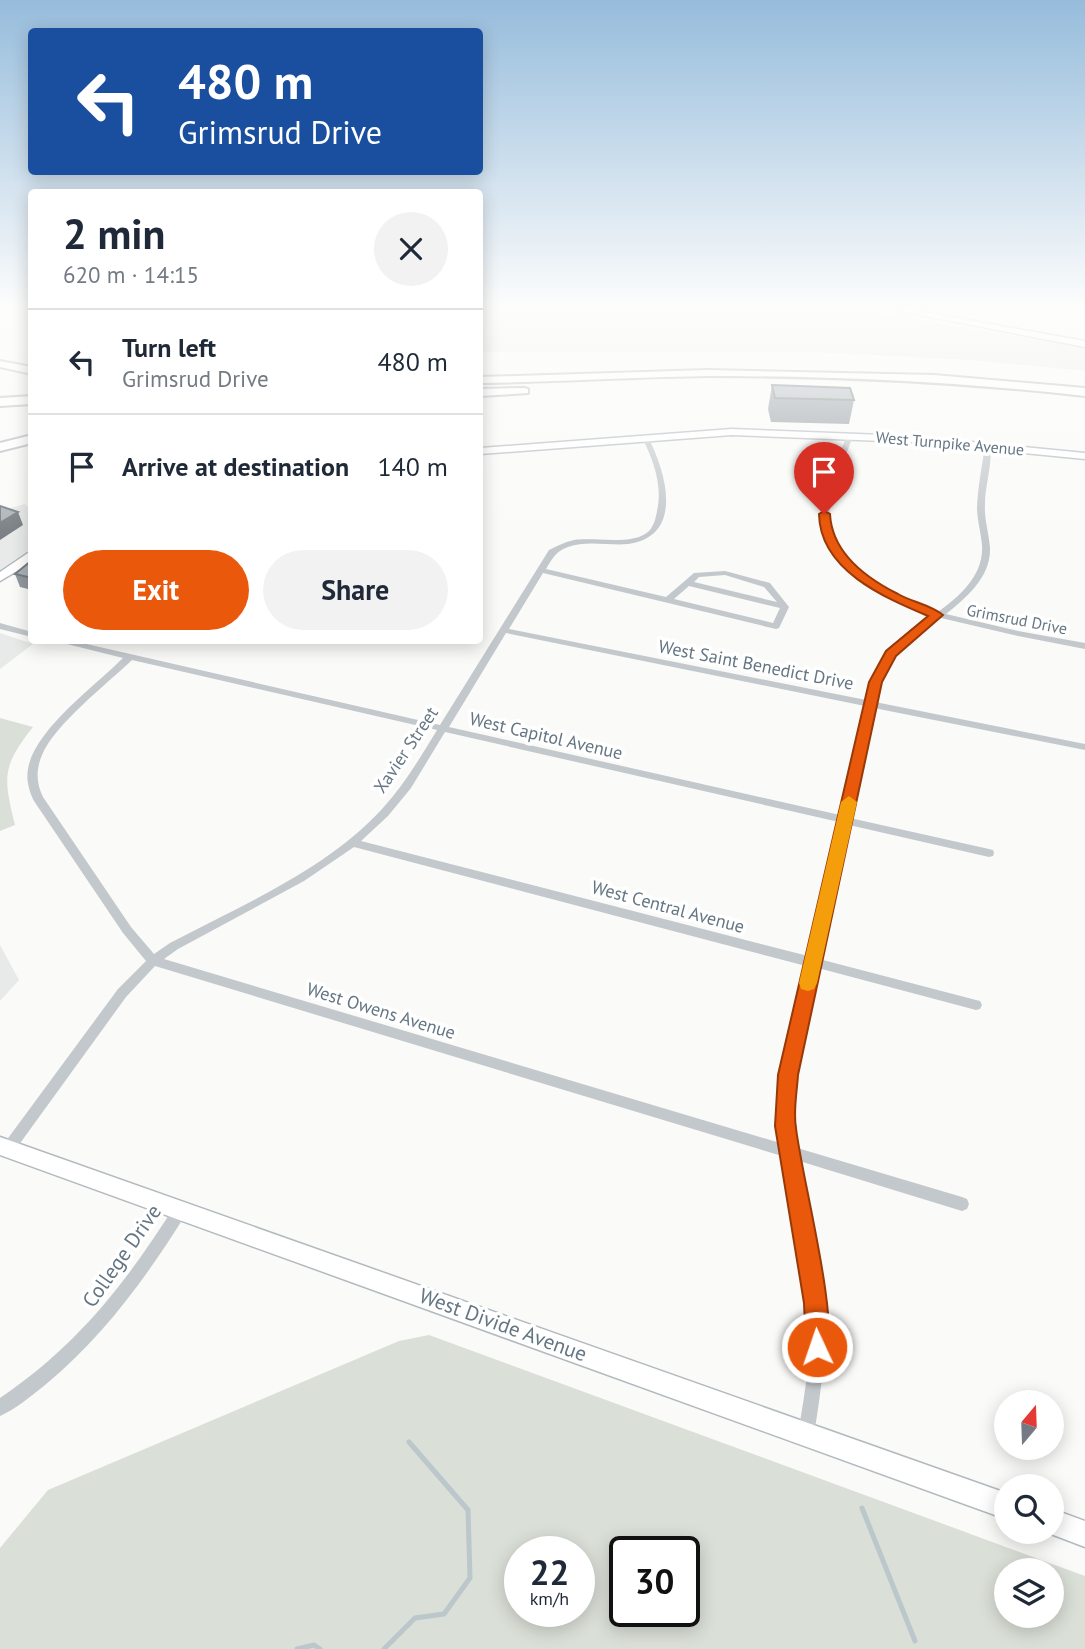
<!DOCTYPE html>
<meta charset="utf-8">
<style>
body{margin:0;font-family:"PT Sans",sans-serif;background:#f2f2f3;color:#1f2937;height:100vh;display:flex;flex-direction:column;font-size:26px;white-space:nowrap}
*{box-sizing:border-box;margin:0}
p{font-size:23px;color:#747a83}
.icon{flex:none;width:38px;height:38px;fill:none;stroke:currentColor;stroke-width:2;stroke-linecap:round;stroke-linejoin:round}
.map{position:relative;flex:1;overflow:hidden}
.details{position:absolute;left:28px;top:189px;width:455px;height:455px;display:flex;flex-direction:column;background:#fff;border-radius:7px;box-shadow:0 4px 18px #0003}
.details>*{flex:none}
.hud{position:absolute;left:28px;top:28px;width:455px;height:147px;border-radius:7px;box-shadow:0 4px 18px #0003;background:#1a4fa0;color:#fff;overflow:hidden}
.needle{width:46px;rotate:19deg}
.buttons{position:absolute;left:994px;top:1390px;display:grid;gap:14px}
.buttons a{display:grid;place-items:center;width:70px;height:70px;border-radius:50%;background:#fff;box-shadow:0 4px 18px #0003;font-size:35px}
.speed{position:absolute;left:504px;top:1536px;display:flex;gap:14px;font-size:35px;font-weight:700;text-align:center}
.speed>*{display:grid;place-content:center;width:91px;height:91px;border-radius:50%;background:#fff;box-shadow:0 4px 18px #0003;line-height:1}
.speed small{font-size:18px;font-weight:400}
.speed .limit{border:4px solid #111;border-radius:10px;background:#fff;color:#111}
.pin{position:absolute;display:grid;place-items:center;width:60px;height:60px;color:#fff;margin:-72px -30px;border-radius:50% 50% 50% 0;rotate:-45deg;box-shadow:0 0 7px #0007}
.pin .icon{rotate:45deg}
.me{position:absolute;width:77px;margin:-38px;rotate:357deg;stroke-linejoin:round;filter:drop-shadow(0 0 5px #0008)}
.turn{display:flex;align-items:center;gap:24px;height:147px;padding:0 35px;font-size:32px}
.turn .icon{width:91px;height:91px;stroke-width:2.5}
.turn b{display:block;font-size:49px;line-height:60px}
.round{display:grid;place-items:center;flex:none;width:74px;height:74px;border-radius:37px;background:#f2f2f3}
.head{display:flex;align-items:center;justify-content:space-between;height:119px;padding:0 35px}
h1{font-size:42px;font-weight:700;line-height:52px}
.primary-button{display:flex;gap:14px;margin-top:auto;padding:14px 35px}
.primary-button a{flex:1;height:80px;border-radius:42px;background:#ea580c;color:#fff;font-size:28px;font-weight:700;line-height:80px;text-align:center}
.primary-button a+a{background:#f2f2f3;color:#1f2937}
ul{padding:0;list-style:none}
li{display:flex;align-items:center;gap:21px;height:105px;padding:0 35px;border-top:2px solid #e0e1e3}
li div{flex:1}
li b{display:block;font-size:26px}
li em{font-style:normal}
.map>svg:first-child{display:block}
.built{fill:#e8e9e9}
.green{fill:#dadfd7;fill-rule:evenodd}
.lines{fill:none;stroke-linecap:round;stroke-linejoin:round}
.stream{stroke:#bbc7cb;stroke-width:5}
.secondary-casing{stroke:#b3babf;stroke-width:3}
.highway-casing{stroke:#b4b9bd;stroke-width:4}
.street{fill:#c3c8cc;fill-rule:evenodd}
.secondary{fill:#fff;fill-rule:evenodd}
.highway{fill:#fff;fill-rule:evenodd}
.wall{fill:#929a9f}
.shaded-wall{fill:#777d82}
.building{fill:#aab3b9;stroke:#777d82;stroke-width:2}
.route{fill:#ea580c;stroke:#983908;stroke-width:2}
.slow{fill:#f59e0b}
.labels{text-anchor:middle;stroke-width:7;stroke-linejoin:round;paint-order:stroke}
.far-street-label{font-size:16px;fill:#657683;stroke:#fff}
.street-label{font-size:18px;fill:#657683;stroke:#fff}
.near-street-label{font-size:21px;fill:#657683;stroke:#fff}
</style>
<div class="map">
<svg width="1085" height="1649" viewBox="0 0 1085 1649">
<rect width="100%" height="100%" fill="#fafaf8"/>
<!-- built -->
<g class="built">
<path d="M480 310H861L1085 348V371L972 360 813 352H480Z"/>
<path d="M25 504 31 510V549L0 570V511Z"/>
<path d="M0 633 33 644 0 669Z"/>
<path d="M0 945 19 980 0 1001Z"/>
</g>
<!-- green -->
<g class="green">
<path d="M0 718 33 727C2 766 3 777 15 825L0 831Z"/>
<path d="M429 1335 1085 1576V1649H0V1548L48 1490 399 1341ZM520 1552H579V1612H520ZM625 1552H684V1612H625ZM1006 1570H1052V1615H1006Z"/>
</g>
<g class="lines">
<!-- stream -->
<g class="stream">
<path d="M862 1508 915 1641"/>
<path d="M297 1649 314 1645 320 1649"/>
<path d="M384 1649 415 1618 444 1614 470 1578 468 1510 409 1442"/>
</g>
<defs>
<g id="secondary">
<path d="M894 310H912L1085 341V347Z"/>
<path d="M732 429 909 436 1085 453V459L909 442 732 435 480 454V448Z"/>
<path d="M28 553H32V562L0 581V572Z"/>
<path d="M0 1137 1006 1493V1519L0 1155Z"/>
<path d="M1052 1509 1085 1521V1547L1043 1531H1052Z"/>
</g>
<g id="highway">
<path d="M0 361 32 367V374L0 367Z"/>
<path d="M707 370 934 375 1085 388V396C960 382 834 376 708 376 632 377 556 382 480 383V377Z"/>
<path d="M524 388 528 389V393L480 396V389Z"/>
<path d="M32 396V404L0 406V398Z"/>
<path d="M32 435V443L0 451V443Z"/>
</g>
</defs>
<!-- secondary casing -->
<use href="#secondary" class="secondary-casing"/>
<!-- highway casing -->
<use href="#highway" class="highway-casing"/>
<!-- street -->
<g class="street">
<path d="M850 434 853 436 836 482 828 518 829 528 841 556 865 578 899 597 938 612C960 596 984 575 982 545 981 532 977 520 977 507 978 486 982 466 985 446L990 445C993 463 985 485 985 504 984 519 989 533 990 548 991 577 966 598 946 614L1018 631 1085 643V649L1018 636 941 618C906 643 885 658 875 702L1085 744V750L874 708 850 818 989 849 993 850 994 853 993 856 989 857 849 825 819 959 976 1000 980 1001 982 1005 980 1009 976 1010 818 968C804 1030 788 1084 794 1147L962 1197 967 1199 969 1204 967 1209 962 1211 796 1160C804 1213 822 1268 824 1321 826 1359 820 1397 814 1435L812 1441 806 1443 800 1441 798 1435C804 1396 812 1356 809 1316 805 1262 787 1210 782 1156L155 966 126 997 13 1153 8 1155 3 1153 1 1149 3 1145 118 989 146 961 123 933 34 801C29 791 26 780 28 769 34 730 96 685 123 658L51 640H69L440 725 549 550C557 546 565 542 574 540 595 537 634 546 649 531 654 526 656 517 657 511 663 485 653 460 642 437L645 435 648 437C666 472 685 536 628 544 609 546 587 540 568 547 556 551 552 559 546 569L666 597 694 573 725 571 770 583 789 607 779 628 776 629 543 573 509 629 866 700C876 659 900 639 933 615 894 601 846 585 828 544 824 536 820 528 821 518 821 490 836 462 847 436ZM725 575 764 587 777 602 694 582 699 577ZM689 586 780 608 773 623 674 599ZM506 633 865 706 840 815 449 727ZM132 660 437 730C420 758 404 785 382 809 326 870 242 905 170 943L154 954 131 927 43 797C36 783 36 769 42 755 55 724 107 684 132 660ZM445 732 839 822 808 956 361 841 388 816 411 788ZM354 847 806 966C793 1024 775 1082 780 1143L164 959 178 949 304 881Z"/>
<path d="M0 623 32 632V637L0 629Z"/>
<path d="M181 1202 186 1204 188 1209 186 1214C146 1278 103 1337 45 1385 31 1396 16 1409 0 1416V1398C78 1345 126 1283 176 1204Z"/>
</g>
<!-- secondary -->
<use href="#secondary" class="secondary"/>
<!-- highway -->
<use href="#highway" class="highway"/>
</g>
<!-- wall -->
<g class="wall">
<path d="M772 385 854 400 849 424 771 422 768 409Z"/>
<path d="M32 560V590L20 587 15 574Z"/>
</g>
<!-- shaded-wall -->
<path class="shaded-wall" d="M18 512 23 525 0 540V523Z"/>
<!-- building -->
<g class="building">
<path d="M772 385 850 388 854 400 775 398Z"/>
<path d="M0 506 18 512 0 523Z"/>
<path d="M32 560V578L15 574Z"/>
</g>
<!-- sky -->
<linearGradient id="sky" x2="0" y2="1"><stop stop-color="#96bcdc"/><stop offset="0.57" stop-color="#fdfdfc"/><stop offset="1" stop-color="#fdfdfc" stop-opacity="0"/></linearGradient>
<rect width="1085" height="541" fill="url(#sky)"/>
<!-- route -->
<path class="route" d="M824 511 830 514C832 553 866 578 898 594 912 602 931 605 943 615L896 656 882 682 798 1075C797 1092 793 1111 796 1128 801 1174 840 1321 826 1356L817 1359 809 1356 806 1347 804 1303 775 1126 778 1075 869 682 886 651 928 616C883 597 820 570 819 514Z"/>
<!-- slow -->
<path class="slow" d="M849 796 857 802 817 983 814 989 808 991 801 989 799 983 841 802Z"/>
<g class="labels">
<!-- far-street labels -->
<g class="far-street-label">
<text transform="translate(950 443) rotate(5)" y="6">West Turnpike Avenue</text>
<text transform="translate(1017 619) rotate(11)" y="6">Grimsrud Drive</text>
</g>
<!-- street labels -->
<g class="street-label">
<text transform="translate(756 665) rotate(11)" y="6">West Saint Benedict Drive</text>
<text transform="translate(546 736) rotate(13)" y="6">West Capitol Avenue</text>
<text transform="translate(406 750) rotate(-56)" y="6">Xavier Street</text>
<text transform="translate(668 907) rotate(15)" y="6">West Central Avenue</text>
<text transform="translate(381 1011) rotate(17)" y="6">West Owens Avenue</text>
</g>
<!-- near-street labels -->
<g class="near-street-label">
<text transform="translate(122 1256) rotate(-55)" y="7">College Drive</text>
<text transform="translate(503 1325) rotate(20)" y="7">West Divide Avenue</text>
</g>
</g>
</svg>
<div class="buttons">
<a><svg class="needle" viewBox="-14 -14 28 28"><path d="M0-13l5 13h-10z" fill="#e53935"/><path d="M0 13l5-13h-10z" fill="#747a83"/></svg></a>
<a><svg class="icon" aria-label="search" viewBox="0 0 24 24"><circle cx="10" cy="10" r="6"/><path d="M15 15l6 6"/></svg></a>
<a><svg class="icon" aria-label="layers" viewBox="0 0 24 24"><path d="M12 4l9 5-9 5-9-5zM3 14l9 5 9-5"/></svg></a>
</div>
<div class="speed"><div>22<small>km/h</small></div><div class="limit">30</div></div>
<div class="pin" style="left:824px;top:514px;background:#d93025"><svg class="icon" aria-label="arrive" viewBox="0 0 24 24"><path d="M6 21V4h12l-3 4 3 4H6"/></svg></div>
<svg class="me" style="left:817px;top:1347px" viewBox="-20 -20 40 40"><circle r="17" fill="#ea580c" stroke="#fff" stroke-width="3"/><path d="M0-11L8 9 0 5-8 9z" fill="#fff"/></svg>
<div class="hud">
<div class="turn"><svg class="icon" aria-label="left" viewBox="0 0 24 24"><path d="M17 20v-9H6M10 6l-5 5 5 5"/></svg><div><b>480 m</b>Grimsrud Drive</div></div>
</div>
<section class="details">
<div class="head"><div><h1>2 min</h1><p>620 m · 14:15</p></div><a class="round"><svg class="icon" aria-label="close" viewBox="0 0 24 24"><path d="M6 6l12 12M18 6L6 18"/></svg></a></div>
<ul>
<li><svg class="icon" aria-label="left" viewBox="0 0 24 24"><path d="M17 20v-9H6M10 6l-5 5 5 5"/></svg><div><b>Turn left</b><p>Grimsrud Drive</p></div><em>480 m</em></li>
<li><svg class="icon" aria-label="arrive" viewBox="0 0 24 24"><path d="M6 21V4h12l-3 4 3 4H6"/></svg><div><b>Arrive at destination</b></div><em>140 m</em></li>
</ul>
<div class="primary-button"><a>Exit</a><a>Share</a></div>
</section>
</div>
